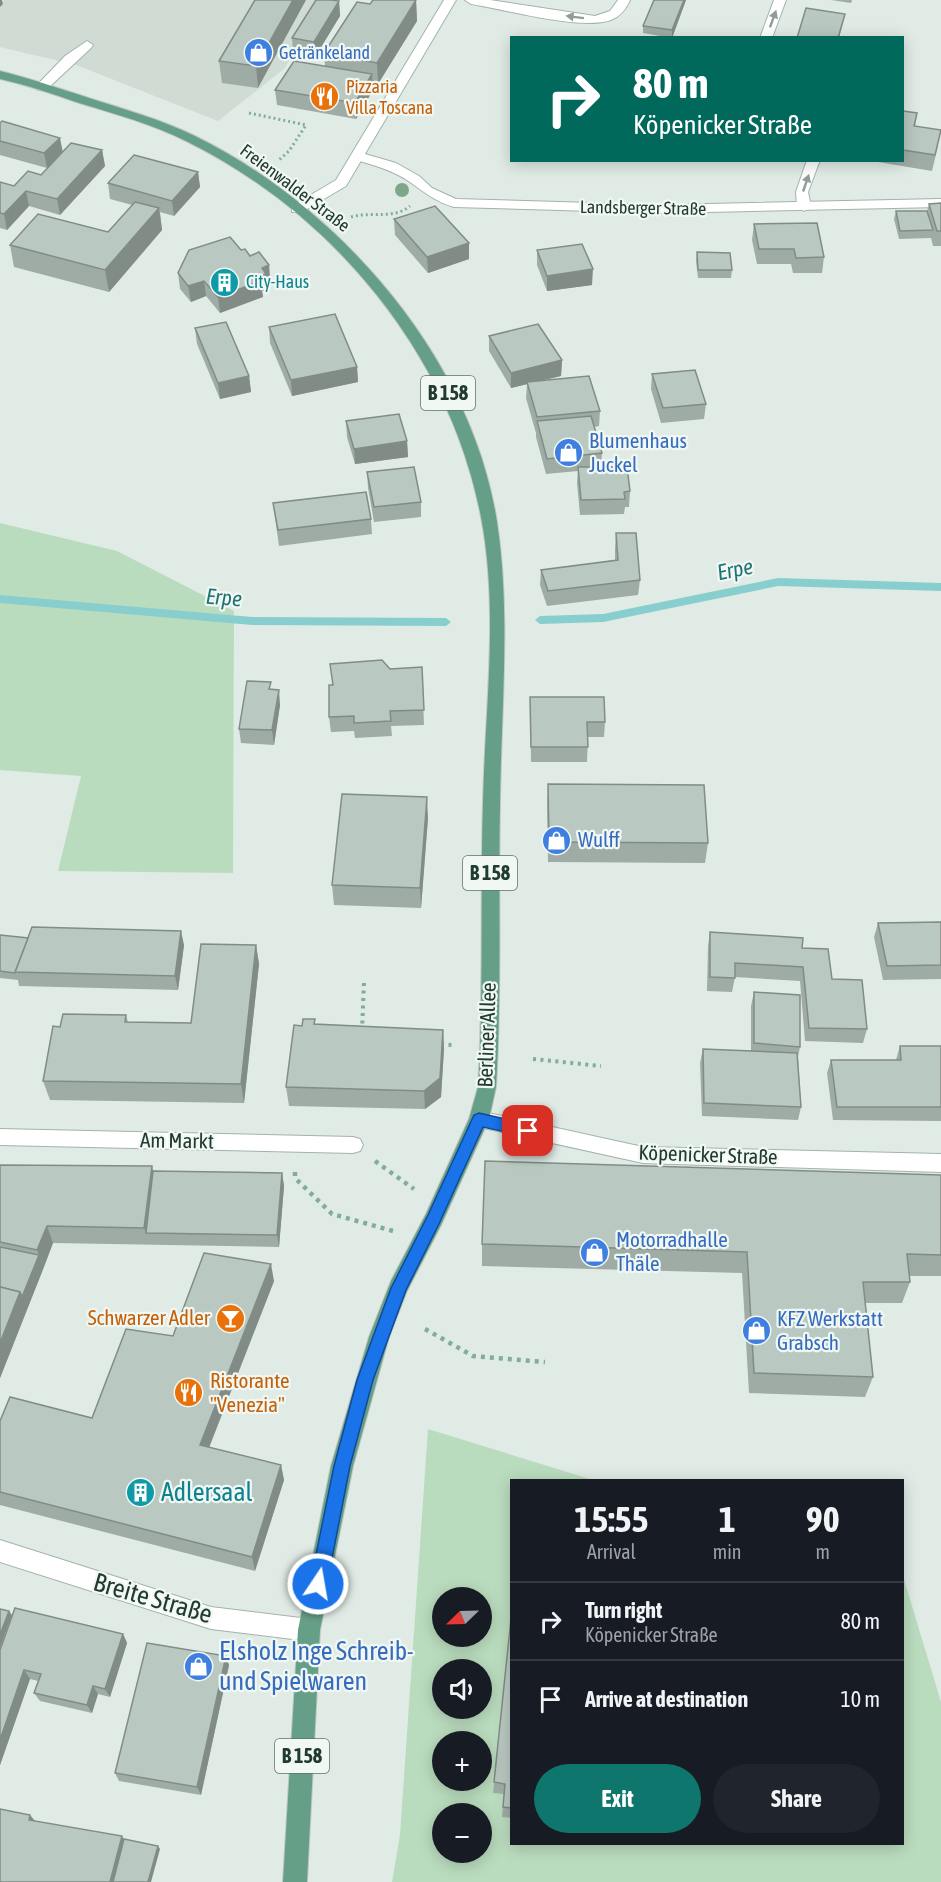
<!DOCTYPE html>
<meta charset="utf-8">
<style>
body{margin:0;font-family:"Asap Condensed",sans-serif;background:#20242c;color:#f1f3f6;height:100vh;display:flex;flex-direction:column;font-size:22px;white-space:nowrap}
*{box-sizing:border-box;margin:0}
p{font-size:20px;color:#9ea1a6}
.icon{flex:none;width:33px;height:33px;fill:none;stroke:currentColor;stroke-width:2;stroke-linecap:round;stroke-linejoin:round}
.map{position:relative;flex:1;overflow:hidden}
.drawer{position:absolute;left:510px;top:1479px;width:394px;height:366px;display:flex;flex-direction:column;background:#171b24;border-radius:0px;box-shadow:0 3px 15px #0003}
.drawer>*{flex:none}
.guide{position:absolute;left:510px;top:36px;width:394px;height:126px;border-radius:0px;box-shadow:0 3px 15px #0003;background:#00695c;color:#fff;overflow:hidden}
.needle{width:39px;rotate:247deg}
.fabs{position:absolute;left:432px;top:1587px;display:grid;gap:12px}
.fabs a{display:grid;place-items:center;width:60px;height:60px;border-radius:50%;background:#171b24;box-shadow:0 3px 15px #0003;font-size:30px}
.pin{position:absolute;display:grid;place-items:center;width:51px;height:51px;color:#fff;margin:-26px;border-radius:12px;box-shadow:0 3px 9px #0006}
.me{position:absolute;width:66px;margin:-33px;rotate:12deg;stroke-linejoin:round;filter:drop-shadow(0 0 4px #0008)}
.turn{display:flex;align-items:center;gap:21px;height:126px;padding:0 24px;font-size:27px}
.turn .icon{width:78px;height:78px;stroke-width:2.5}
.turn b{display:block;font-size:42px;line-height:51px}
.eta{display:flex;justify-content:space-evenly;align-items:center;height:102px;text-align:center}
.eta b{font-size:36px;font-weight:700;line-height:42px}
.button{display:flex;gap:12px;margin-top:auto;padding:12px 24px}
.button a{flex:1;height:69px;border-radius:36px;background:#0f766e;color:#fff;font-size:24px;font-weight:700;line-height:69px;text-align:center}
.button a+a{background:#20242c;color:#f1f3f6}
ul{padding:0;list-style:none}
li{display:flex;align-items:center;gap:18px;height:78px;padding:0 24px;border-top:2px solid #363941}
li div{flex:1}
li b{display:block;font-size:22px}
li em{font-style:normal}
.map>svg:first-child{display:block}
.built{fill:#cfdbd3}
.green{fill:#badcbe;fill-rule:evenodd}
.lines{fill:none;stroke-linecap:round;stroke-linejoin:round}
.stream{fill:#89cecf;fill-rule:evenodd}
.service-casing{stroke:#a3b3ab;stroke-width:2}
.minor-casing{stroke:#a3b3ab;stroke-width:2}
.secondary-casing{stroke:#9fb6ab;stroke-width:2}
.primary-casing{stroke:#c1c8c5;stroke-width:2}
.path-far2{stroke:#82ae99;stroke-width:3;stroke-dasharray:2 3;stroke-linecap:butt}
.path-far1{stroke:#82ae99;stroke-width:4;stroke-dasharray:3 4.5;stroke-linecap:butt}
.path{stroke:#82ae99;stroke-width:4.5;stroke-dasharray:4 5;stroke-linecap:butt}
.service{fill:#fff;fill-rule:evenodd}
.minor{fill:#fff;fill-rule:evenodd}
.secondary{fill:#fff;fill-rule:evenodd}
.primary{fill:#669f88;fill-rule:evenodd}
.tree{fill:#7ea789}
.wall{fill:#9faca5}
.shaded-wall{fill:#828c86}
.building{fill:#b9c8c0;stroke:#828c86;stroke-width:1.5}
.oneway{fill:#909d98}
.route{fill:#1a73e8;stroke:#114b97;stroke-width:1.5}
.labels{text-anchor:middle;stroke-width:4.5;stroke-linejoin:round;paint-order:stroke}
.far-shop-label{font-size:18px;fill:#366cbe;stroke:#f1f7f3;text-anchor:start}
.far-food-label{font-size:18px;fill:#c56008;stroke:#f1f7f3;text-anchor:start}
.far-street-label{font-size:18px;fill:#213b30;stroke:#f1f7f3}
.far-culture-label{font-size:18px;fill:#0d838f;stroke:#f1f7f3;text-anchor:start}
.shield{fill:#f1f7f3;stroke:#5f736a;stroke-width:1.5}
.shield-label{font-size:20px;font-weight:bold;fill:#213b30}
.shop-label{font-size:21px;fill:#366cbe;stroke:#f1f7f3;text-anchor:start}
.street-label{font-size:21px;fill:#213b30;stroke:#f1f7f3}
.food-label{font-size:21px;fill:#c56008;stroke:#f1f7f3;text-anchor:end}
.water-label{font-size:22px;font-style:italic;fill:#1d7375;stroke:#f1f7f3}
.near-culture-label{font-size:26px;fill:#0d838f;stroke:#f1f7f3;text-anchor:start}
.near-street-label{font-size:26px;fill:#213b30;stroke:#f1f7f3}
.near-shop-label{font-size:26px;fill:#366cbe;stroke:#f1f7f3;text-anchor:start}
</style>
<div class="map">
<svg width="941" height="1882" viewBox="0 0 941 1882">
<rect width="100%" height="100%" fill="#e0ebe5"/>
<!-- built -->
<path class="built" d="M4 0H319L316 18 284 69 218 121 76 65 0 47V6Z"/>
<!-- green -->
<g class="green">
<path d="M0 523 117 551 234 611 233 873 58 871 81 776 0 770Z"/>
<path d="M428 1429 593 1480H512V1844H903V1576L941 1702V1882H392L400 1835ZM442 1598H482V1636H442ZM442 1670H482V1708H442ZM442 1742H482V1780H442ZM442 1814H482V1852H442Z"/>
</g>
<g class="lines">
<!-- stream -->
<g class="stream">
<path d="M778 578 941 583V591L778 586 603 622 540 624 535 620 540 616 603 614Z"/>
<path d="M0 595 252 617 446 618 451 622 446 626 252 625 0 603Z"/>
</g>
<defs>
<g id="service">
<path d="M465 0H490L595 16 610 11 618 0H630C626 9 621 16 611 20 581 31 504 9 471 4Z"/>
<path d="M774 0H786L772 38H760Z"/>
<path d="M87 41 93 45 91 48 46 90H38V84L65 56Z"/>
<path d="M807 160H820L808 192 811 207 804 211 797 207 796 192Z"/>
</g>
<g id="minor">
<path d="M358 152 396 163 419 176 432 188 456 199 661 205 941 199V207L661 213 454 207C436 202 424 192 410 182 393 170 373 165 353 159V153Z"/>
<path d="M479 1111 643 1147 941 1154V1172L643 1163 479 1127 472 1125 469 1119 472 1113Z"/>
<path d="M0 1129 353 1137 360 1139 363 1145 360 1151 353 1153 0 1145Z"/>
<path d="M0 1540 211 1607 309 1619 317 1622 320 1630 317 1638 309 1641 211 1629 0 1562Z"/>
</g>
<path id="secondary" d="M444 0H456L346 186 302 212H292V206L336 180Z"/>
<path id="primary" d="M0 71C29 78 58 88 86 97 123 109 160 119 195 136 340 207 472 359 497 522 511 615 501 710 500 804 498 899 502 993 496 1087L489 1119 441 1225 407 1291 389 1337 353 1466 320 1630 307 1882H283L298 1630 331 1466 369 1337 391 1281 426 1214 469 1119 478 1087C484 992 480 897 483 802 485 708 499 610 481 517 450 355 334 214 186 141 152 124 115 114 79 103 53 94 27 85 0 79Z"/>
</defs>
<!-- service casing -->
<use href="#service" class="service-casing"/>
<!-- minor casing -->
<use href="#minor" class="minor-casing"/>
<!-- secondary casing -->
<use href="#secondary" class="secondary-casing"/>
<!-- primary casing -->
<use href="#primary" class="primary-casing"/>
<!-- path-far2 -->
<g class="path-far2">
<path d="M249 113 306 125 289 151 279 160"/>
<path d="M351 217C371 211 393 220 410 206"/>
</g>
<!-- path-far1 -->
<g class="path-far1">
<path d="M362 1031 364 981"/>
<path d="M441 1044 452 1045"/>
<path d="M533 1059 601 1066"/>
</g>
<!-- path -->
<g class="path">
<path d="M375 1161 414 1189"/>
<path d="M295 1172V1178L332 1214 393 1231"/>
<path d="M425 1329 473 1356 545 1362"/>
</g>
<!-- service -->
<use href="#service" class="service"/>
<!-- minor -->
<use href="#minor" class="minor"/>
<!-- secondary -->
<use href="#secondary" class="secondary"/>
<!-- primary -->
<use href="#primary" class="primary"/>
</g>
<!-- trees -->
<circle class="tree" cx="402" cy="190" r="7"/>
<!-- wall -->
<g class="wall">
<path d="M255 0 258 88 222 83 219 61Z"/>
<path d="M416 0 417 21 378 84 373 83V90L356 119 277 105 275 90 325 66 324 53 370 4Z"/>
<path d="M686 0 672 38 643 33V26Z"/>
<path d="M831 0H852L851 3Z"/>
<path d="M339 1 340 16 315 57 293 54 292 38Z"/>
<path d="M903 111 917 113 915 127 938 146 932 171 878 162V160H903Z"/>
<path d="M0 123 63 152 102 150 105 166 60 215 29 206 7 230 0 228V182L14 186 41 175 47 168 0 155Z"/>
<path d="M198 172 200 187 174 216 160 212 162 230 109 292 14 267 10 245 108 232 132 205 110 199 108 183Z"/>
<path d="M941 203V246H933L931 238 899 239 894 219 896 211H927L929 204Z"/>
<path d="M394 219 469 259 428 273 395 235Z"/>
<path d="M754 224 824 257 822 273H793L791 264H757L752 240Z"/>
<path d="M241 250 269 265 270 280 267 282 268 289 262 291 263 297 220 313 206 296 191 302 180 289 178 273Z"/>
<path d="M537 250 592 285 547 291 537 265Z"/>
<path d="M697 252 732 270 731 278H698L696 261Z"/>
<path d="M269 327 357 367 358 382 292 396 270 343Z"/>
<path d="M195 328 249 376 251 392 220 399 197 344Z"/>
<path d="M489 336 562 360 561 376 539 381 600 411 599 426 594 427 602 453 601 467 630 491 629 507H625L624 514 580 515 577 483 578 471 546 474 536 437V433L526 398 527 384 511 388 489 351Z"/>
<path d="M652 374 706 404 704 419 661 423 651 389Z"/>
<path d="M346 421 407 441 408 457 355 464 347 437Z"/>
<path d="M367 472 421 502V517L374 522 368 488Z"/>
<path d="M273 503 371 519 372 534 279 546Z"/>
<path d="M616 533 640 580 638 595 547 606 540 585 541 570 615 560V548Z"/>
<path d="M422 667 424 725 391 726 392 736 355 738 354 731 331 732 329 717 332 685 390 669Z"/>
<path d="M272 689 280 705 274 745 241 743 239 729Z"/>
<path d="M530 697 605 722 604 737H588L587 762H531Z"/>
<path d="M548 784 708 843 705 863 548 862 547 805Z"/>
<path d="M428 818 421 908 334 905 332 885Z"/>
<path d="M941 922V979L883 980 874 937 878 923Z"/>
<path d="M710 932 802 948 832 979 867 1029 863 1043 805 1041 800 981 735 977 732 992 707 991 708 946Z"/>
<path d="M0 935 28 938 184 945 178 990 19 986 18 980 0 978Z"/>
<path d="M256 945 259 964 244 1103 50 1100 43 1081 60 1027 126 1015 128 1022 191 1023Z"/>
<path d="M754 992 800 1047 798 1057 801 1107 798 1120 702 1116 700 1063 703 1049 751 1051V1006Z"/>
<path d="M315 1024 443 1030 444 1049 441 1097 425 1109 289 1106 286 1087 302 1026Z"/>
<path d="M900 1046H941V1121L833 1120 827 1073 831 1060H896Z"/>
<path d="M0 1165 153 1171 282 1173 284 1186 279 1247 53 1243 0 1378Z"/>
<path d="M941 1175V1276H910V1282L902 1303H865L873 1377 865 1397 749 1393 742 1273 482 1266V1244Z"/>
<path d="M274 1281 209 1448 281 1465 284 1480 255 1571 0 1505V1421L92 1418 173 1336Z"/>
<path d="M512 1609V1818L502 1817 504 1794 493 1793Z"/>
<path d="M123 1634 127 1643 110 1697 98 1694 92 1713 40 1701 34 1693 38 1681 30 1679 0 1765V1650Z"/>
<path d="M229 1665 201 1795 119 1781 115 1773Z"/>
</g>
<!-- shaded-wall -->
<g class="shaded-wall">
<path d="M0 0H2L3 4 0 7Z"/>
<path d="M293 0H306L258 88 256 66Z"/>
<path d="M416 0 417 21 378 84 377 63Z"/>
<path d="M684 0H686L672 38V30Z"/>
<path d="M339 1 340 16 315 57 314 42Z"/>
<path d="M845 14 839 38H838Z"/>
<path d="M372 74 373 90 356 119 355 103Z"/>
<path d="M60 138 63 153 47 168 44 153Z"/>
<path d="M102 150 105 166 60 215 57 199Z"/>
<path d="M198 172 200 187 174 216 172 201Z"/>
<path d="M26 191 29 206 7 230 4 214Z"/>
<path d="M159 208 162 230 109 292 105 270Z"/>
<path d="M469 243V259L428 273 427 257Z"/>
<path d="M269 265 270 280 267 282 268 289 262 291 263 297 220 313 218 297 262 268Z"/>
<path d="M593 269 592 285 547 291V276Z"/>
<path d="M204 281 206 296 191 302 188 286Z"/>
<path d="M562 360 561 376 511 388V373Z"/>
<path d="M357 367 358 382 292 396 291 380Z"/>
<path d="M249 376 251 392 220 399 218 383Z"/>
<path d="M407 441 408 457 355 464 354 449Z"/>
<path d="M279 690 280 705 274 745 272 730Z"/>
<path d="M427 797 428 818 421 908 420 888Z"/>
<path d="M181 931 184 945 178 990 175 976Z"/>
<path d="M256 945 259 964 244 1103 241 1084Z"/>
<path d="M443 1030 444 1049 441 1097 425 1109 424 1091Z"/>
<path d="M152 1166 156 1184 146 1233 144 1228Z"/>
<path d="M282 1173 284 1186 279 1247 277 1235Z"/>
<path d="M47 1226 53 1243 44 1267 37 1250Z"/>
<path d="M39 1255 44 1267 0 1378V1343L20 1292Z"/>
<path d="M271 1264 274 1281 204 1460 200 1445Z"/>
<path d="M281 1465 284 1480 255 1571 252 1557Z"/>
<path d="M9 1611 12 1615 0 1648V1635Z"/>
<path d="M123 1634 127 1643 110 1697 105 1689Z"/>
<path d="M226 1656 229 1665 201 1795 197 1787Z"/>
<path d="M24 1670 30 1679 0 1765V1740Z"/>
<path d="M93 1686 98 1694 92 1713 87 1705Z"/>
<path d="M30 1815 36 1822 29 1820Z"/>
<path d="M122 1836 126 1843 116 1882H110Z"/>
<path d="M158 1846 160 1849 151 1882H148Z"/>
</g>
<!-- building -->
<g class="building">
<path d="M255 0H293L256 66 219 61Z"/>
<path d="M316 0H331L339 1 314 42 292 38Z"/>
<path d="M373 0H416L377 63 324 53 357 2 370 4Z"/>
<path d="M654 0H684L672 30 643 26Z"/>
<path d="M806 8 845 14 838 38H797Z"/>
<path d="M294 61 372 74 355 103 275 90Z"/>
<path d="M903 111 917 113 914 126 941 130 935 155 903 150Z"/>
<path d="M2 121 60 138 44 153 0 141V123Z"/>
<path d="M71 143 102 150 57 199 26 191 4 214 0 213V182L14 186 28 171 41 175Z"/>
<path d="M134 155 198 172 172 201 108 183Z"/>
<path d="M135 202 159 208 105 270 10 245 38 214 108 232Z"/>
<path d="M941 203V231H937L929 204Z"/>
<path d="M435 206 469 243 427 257 394 219Z"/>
<path d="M896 211H927L933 230 900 231Z"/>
<path d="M817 223 824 257 796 258 794 249H759L754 224Z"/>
<path d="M230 237 241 250 245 249 250 256 259 252 269 265 262 268 266 274 258 276 261 281 218 297 204 281 188 286 178 273 189 250Z"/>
<path d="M582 244 593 269 547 276 537 250Z"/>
<path d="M697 252 730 253 732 270H698Z"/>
<path d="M335 314 357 367 291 380 269 327Z"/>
<path d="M226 322 249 376 218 383 195 328Z"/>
<path d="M538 324 562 360 511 373 489 336Z"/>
<path d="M695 370 706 404 663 408 652 374Z"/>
<path d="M589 376 600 411 537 417 527 382Z"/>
<path d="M399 414 407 441 354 449 346 421Z"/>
<path d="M591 416 602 453 547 459 537 421Z"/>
<path d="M414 467 421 502 374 507 367 472Z"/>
<path d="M578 467H627L630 491 624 492 625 499 581 500Z"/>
<path d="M366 492 371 519 278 530 273 503Z"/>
<path d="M616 533H636L640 580 548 591 541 570 618 560Z"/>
<path d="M382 660 390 669 422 667 424 710 390 711 391 721 354 723V716L329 717V685H333L330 664Z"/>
<path d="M247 681 271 682 269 689 279 690 272 730 239 729Z"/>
<path d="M530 697H604L605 722H587L588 747H531Z"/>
<path d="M548 784 704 785 708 843 549 842Z"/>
<path d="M342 794 427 797 420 888 332 885Z"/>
<path d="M941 922V965L887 966 878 923Z"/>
<path d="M32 927 181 931 175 976 15 972Z"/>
<path d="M710 932 803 938 802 948 828 949 832 979 862 980 867 1029 809 1028 803 967 735 963V978L710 977Z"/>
<path d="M0 935 28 938 15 972V973L0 971Z"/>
<path d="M201 944 256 945 241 1084 43 1081 53 1026 60 1027 63 1014 126 1015 125 1022 191 1023Z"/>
<path d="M754 992 800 995V1047L754 1043Z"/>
<path d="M303 1019H315L314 1024 443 1030 440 1078 424 1091 286 1087 294 1025 302 1026Z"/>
<path d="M900 1046H941V1107H837L831 1060H901Z"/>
<path d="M703 1049 797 1053 801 1107 704 1103Z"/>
<path d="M485 1161 941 1175V1255L907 1254 910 1282H863L873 1377 754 1373 747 1252 482 1244Z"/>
<path d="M0 1165 152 1166 144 1228 47 1226 37 1250 0 1242Z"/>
<path d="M153 1171 282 1173 277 1235 146 1233Z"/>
<path d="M0 1247 39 1255 22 1297 20 1292 0 1287Z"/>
<path d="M204 1253 271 1264 200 1445 281 1465 252 1557 0 1492V1421L10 1397 92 1418 126 1329 173 1336Z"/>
<path d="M0 1287 20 1292 0 1343Z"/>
<path d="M15 1608 123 1634 105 1689 93 1686 87 1705 34 1693 41 1674 24 1670 0 1740V1650Z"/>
<path d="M0 1609 9 1611 0 1635Z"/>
<path d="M512 1609V1808L503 1807 505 1784 494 1782Z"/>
<path d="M147 1643 226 1656 197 1787 115 1773Z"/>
<path d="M0 1809 30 1815 29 1820 122 1836 110 1882H0Z"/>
<path d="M124 1839 158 1846 148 1882H113Z"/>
</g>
<!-- one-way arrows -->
<defs><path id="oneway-solid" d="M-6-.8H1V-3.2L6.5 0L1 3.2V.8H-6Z" transform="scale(1.5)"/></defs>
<g class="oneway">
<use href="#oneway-solid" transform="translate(575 17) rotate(-173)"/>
<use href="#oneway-solid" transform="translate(773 19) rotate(-70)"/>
<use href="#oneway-solid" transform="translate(806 183) rotate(-71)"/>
</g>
<!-- route -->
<path class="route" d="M479 1113 528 1124 535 1131 528 1137 483 1127 439 1224 406 1290 373 1380 350 1466 327 1584 324 1590 318 1592 312 1590 310 1584 334 1466 357 1380 391 1288 428 1215 474 1115Z"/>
<!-- icons -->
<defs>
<symbol id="shop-disc" viewBox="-11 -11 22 22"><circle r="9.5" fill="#3f7fe0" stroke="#f1f7f3"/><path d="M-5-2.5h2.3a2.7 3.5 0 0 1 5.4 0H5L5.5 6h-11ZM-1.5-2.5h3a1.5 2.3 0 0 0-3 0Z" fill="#fff"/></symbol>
<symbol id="restaurant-disc" viewBox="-11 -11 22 22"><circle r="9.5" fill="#e8710a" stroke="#f1f7f3"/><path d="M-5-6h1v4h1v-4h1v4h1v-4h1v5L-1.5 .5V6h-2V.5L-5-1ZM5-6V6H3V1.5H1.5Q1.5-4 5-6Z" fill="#fff"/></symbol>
<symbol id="building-disc" viewBox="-11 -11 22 22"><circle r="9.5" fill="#0f9aa8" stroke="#f1f7f3"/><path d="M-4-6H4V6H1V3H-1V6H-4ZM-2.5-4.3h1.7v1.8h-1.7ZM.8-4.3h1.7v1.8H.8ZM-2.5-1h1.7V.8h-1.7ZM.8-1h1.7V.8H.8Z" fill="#fff"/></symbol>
<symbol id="bar-disc" viewBox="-11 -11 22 22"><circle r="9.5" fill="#e8710a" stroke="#f1f7f3"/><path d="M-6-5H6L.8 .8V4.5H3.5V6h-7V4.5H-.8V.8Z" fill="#fff"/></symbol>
</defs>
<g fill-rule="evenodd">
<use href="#shop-disc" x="242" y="36" width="33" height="33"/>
<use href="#restaurant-disc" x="308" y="80" width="33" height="33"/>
<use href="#building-disc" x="208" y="266" width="33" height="33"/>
<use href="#shop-disc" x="552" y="436" width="33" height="33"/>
<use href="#shop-disc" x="540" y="824" width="33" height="33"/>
<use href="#shop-disc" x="578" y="1236" width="33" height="33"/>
<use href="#bar-disc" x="214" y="1302" width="33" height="33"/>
<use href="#shop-disc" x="740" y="1314" width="33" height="33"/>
<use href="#restaurant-disc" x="172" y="1376" width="33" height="33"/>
<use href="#building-disc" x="124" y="1476" width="33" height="33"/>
<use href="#shop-disc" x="182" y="1650" width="33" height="33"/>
</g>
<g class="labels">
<!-- far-shop labels -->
<g class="far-shop-label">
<text x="279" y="59">Getränkeland</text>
</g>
<!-- far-food labels -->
<g class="far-food-label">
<text x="346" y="93">Pizzaria<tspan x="346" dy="21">Villa Toscana</tspan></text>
</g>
<!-- far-street labels -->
<g class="far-street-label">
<text transform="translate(295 188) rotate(37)" y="6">Freienwalder Straße</text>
<text transform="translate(643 208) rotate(1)" y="6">Landsberger Straße</text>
</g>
<!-- far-culture labels -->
<g class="far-culture-label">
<text x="246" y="288">City-Haus</text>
</g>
<!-- shield labels -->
<g class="shield">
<rect x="421" y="376" width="54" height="34" rx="4.5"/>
<rect x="463" y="856" width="54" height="34" rx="4.5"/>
<rect x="275" y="1739" width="54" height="34" rx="4.5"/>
</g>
<g class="shield-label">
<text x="448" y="400">B 158</text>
<text x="490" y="880">B 158</text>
<text x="302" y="1763">B 158</text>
</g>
<!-- shop labels -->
<g class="shop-label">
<text x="589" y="448">Blumenhaus<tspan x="589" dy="24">Juckel</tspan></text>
<text x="578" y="847">Wulff</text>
<text x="616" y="1247">Motorradhalle<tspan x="616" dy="24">Thäle</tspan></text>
<text x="777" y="1326">KFZ Werkstatt<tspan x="777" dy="24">Grabsch</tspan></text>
</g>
<!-- street labels -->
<g class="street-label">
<text transform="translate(487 1035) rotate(-88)" y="7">Berliner Allee</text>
<text transform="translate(177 1141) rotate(1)" y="7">Am Markt</text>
<text transform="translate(708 1155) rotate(2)" y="7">Köpenicker Straße</text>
</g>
<!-- food labels -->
<g class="food-label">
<text x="210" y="1325">Schwarzer Adler</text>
<text x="210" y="1388" text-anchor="start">Ristorante<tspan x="210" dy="24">"Venezia"</tspan></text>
</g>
<!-- water labels -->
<g class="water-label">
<text transform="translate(735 569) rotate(-11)" y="8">Erpe</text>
<text transform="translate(224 597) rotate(5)" y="8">Erpe</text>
</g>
<!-- near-culture labels -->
<g class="near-culture-label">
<text x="161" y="1501">Adlersaal</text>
</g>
<!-- near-street labels -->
<g class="near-street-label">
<text transform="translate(153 1598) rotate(16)" y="9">Breite Straße</text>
</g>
<!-- near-shop labels -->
<g class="near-shop-label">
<text x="219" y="1660">Elsholz Inge Schreib-<tspan x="219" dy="30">und Spielwaren</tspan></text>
</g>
</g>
</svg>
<div class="fabs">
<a><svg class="needle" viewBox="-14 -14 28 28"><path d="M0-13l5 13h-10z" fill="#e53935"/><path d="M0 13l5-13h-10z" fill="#9ea1a6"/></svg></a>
<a><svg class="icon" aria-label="sound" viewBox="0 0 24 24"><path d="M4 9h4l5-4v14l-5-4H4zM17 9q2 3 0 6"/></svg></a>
<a>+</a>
<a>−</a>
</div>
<div class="pin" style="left:528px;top:1131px;background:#d93025"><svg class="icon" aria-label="arrive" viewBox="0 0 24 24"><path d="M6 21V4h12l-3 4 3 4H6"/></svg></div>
<svg class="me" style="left:318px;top:1584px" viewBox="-20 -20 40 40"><circle r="17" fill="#1a73e8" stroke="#fff" stroke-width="3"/><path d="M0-11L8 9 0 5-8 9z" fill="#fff"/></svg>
<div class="guide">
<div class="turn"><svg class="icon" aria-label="right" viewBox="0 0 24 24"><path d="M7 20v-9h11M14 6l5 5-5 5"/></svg><div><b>80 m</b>Köpenicker Straße</div></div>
</div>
<section class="drawer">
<div class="eta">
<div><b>15:55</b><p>Arrival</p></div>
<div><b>1</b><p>min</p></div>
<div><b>90</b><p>m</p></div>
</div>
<ul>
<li><svg class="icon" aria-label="right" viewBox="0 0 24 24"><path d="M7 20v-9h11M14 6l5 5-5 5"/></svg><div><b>Turn right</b><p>Köpenicker Straße</p></div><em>80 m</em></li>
<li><svg class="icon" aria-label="arrive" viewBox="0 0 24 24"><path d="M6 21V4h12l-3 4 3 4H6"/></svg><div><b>Arrive at destination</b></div><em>10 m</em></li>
</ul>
<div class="button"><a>Exit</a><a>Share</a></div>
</section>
</div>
